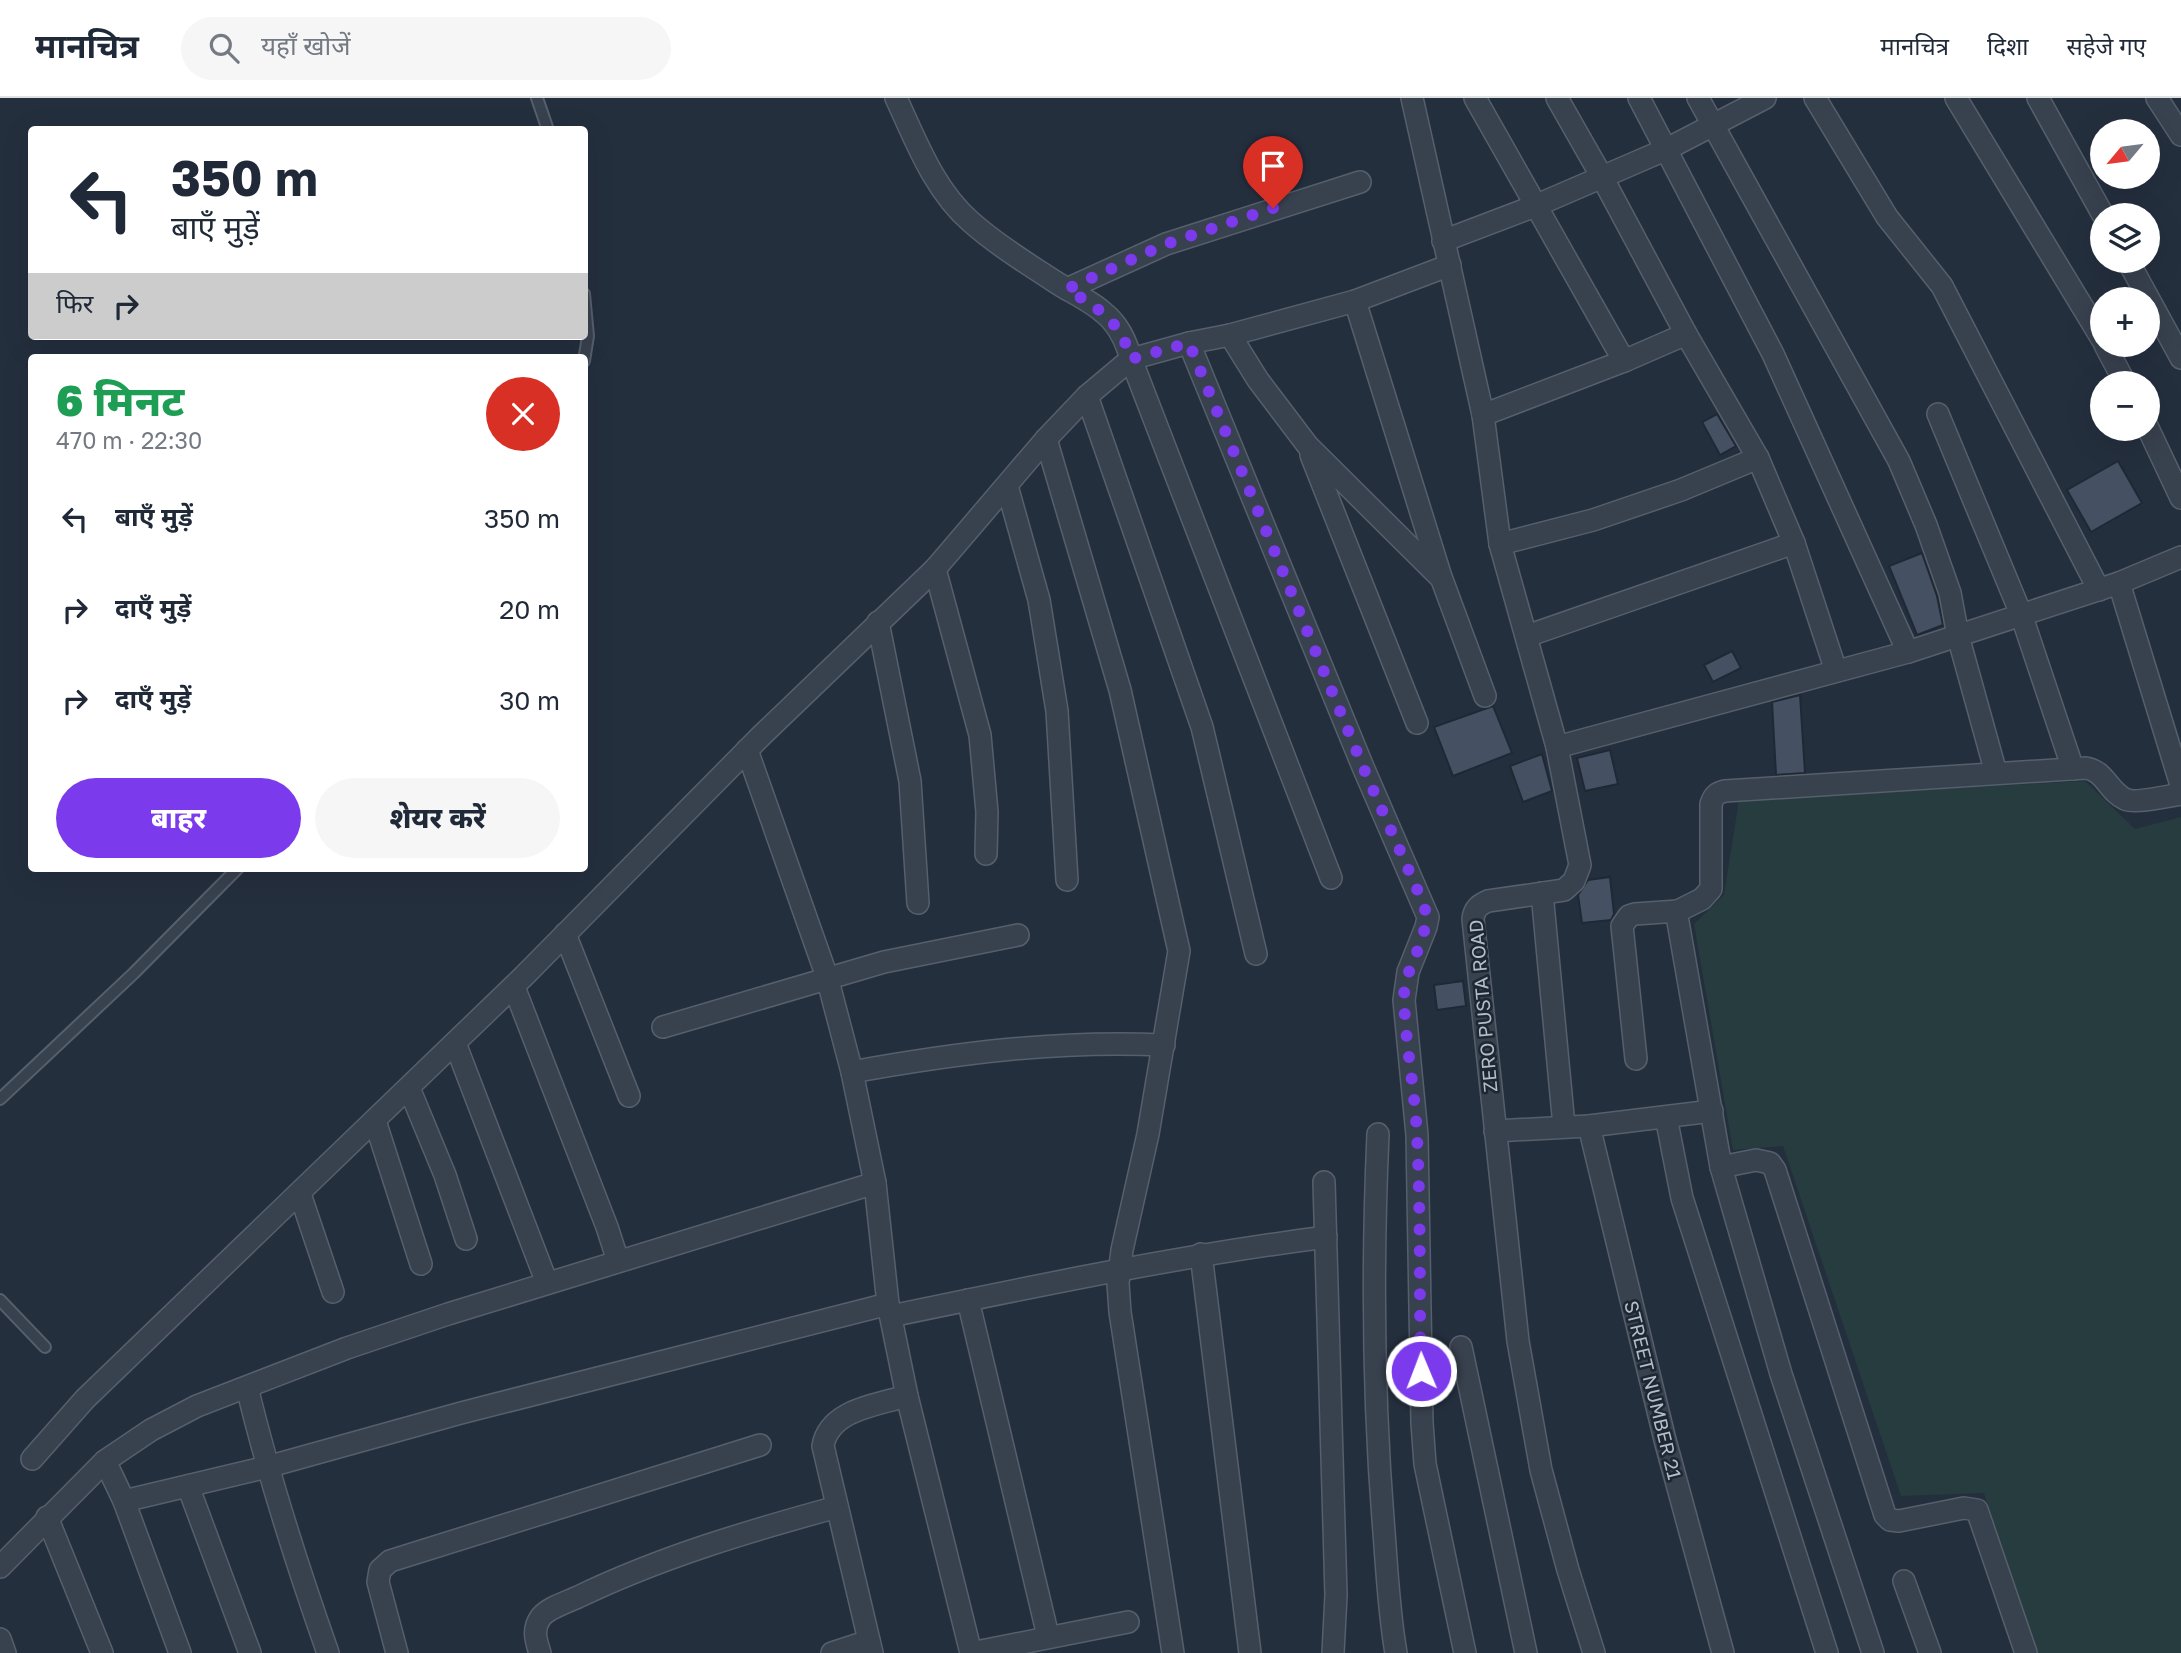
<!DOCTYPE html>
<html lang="hi">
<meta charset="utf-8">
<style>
body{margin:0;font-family:"Golos Text","Noto Sans Devanagari",sans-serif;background:#f6f6f7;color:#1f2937;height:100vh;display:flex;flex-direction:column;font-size:26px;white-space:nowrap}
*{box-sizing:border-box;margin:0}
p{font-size:23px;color:#747a83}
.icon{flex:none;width:38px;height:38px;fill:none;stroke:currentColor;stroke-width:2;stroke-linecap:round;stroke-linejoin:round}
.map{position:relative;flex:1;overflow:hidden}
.panel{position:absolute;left:28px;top:256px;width:560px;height:518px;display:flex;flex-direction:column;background:#fff;border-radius:7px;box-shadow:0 7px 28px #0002}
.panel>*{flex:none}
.hud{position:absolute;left:28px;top:28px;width:560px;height:214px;border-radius:7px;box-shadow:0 7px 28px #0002;background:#fff;color:#1f2937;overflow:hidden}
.needle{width:46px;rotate:241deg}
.buttons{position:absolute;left:2090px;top:21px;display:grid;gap:14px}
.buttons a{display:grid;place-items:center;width:70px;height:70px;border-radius:50%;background:#fff;box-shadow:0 7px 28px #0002;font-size:35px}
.pin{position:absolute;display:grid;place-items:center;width:60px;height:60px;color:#fff;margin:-72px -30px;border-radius:50% 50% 50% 0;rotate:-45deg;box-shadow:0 0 7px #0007}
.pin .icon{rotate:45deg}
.me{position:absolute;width:77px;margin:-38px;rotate:359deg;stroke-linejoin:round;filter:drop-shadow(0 0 5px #0008)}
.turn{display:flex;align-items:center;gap:24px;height:147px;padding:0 28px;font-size:32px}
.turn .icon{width:91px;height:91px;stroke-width:2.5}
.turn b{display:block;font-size:49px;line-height:60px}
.then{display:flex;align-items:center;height:66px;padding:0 28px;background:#0003;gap:14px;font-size:26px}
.round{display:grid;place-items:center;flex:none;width:74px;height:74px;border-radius:37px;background:#f6f6f7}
.headline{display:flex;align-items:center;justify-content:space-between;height:119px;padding:0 28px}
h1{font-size:42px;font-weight:800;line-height:52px;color:#1e9e55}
.cta{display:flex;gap:14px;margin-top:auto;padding:14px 28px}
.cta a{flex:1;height:80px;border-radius:42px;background:#7c3aed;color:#fff;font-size:28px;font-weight:800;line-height:80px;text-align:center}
.cta a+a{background:#f6f6f7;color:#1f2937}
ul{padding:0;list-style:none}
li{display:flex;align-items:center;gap:21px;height:91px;padding:0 28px}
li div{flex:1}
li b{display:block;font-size:26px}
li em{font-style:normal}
header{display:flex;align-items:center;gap:42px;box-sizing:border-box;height:98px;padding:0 35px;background:#fff;border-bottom:2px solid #e0e1e3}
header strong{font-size:33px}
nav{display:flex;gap:38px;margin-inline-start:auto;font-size:24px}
.search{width:490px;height:63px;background:#f6f6f7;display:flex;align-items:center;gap:18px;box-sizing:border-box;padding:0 24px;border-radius:38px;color:#747a83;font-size:26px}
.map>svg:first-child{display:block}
.green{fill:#263c3f}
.building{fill:#455162;stroke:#1f2835;stroke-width:2}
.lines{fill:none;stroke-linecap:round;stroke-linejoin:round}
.lane-casing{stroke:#565f6c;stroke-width:14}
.street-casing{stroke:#565f6c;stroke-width:24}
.lane{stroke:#38414e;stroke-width:10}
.street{stroke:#38414e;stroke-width:21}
.route{stroke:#7c3aed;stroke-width:12;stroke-dasharray:0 21.6}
.labels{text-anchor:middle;stroke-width:5;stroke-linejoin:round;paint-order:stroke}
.street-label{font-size:19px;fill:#b4bcc9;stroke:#1d2633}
</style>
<header>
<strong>मानचित्र</strong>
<div class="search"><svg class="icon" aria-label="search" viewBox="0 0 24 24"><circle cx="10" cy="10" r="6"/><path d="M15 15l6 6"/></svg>यहाँ खोजें</div>
<nav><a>मानचित्र</a><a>दिशा</a><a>सहेजे गए</a></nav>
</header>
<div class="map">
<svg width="2181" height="1555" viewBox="0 0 2181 1555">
<rect width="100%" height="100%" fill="#242f3e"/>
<!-- green -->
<path class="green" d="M2085 683 2135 731 2181 719V1555H2034L1984 1395 1901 1398 1783 1048 1733 1052 1694 826 1724 797 1739 702Z"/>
<!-- building -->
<g class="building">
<path d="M1717 316 1736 348 1720 357 1702 324Z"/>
<path d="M2118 363 2142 405 2091 434 2067 392Z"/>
<path d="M1922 455 1937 498 1943 527 1917 537 1889 468Z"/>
<path d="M1732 553 1741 570 1713 584 1704 567Z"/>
<path d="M1800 597 1805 675 1776 677 1772 604Z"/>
<path d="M1493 608 1512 655 1453 678 1434 629Z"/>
<path d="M1610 652 1618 686 1585 693 1577 660Z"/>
<path d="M1542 656 1552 693 1523 704 1510 668Z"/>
<path d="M1610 779 1614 816 1611 822 1582 825 1578 797 1588 782Z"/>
<path d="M1463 883 1466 908 1437 912 1434 887Z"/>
</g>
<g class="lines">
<defs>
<g id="lane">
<path d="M537 0 548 32"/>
<path d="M584 196 588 238 584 263"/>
<path d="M0 1001 134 875 238 770"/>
<path d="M0 1202 45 1249"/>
</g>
<g id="street">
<path d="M896 0C916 43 934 92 971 124 996 146 1026 165 1054 183 1070 194 1090 202 1104 215 1119 227 1126 243 1131 261L1331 780"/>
<path d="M1412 0 1483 317 1500 446 1557 649 1580 767 1574 783 1564 792 1488 803C1479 807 1474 811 1473 821L1518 1243 1541 1372 1568 1472 1594 1555"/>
<path d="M1475 0 1624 263"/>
<path d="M1557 0 1602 79 1686 236 1758 360 1794 445 1836 573"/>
<path d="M1639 0 1773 256 1908 554"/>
<path d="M1698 0 1899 363 1926 427 1950 495 1958 538 1996 675"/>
<path d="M1815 0 1887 119 1942 188 2099 492"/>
<path d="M1956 0 2102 241"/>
<path d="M2038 0 2103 117"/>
<path d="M2157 0 2181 37"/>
<path d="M1443 143 1535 108 1667 51 1765 0"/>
<path d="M2128 163 2181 260"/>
<path d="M1067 191 1166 146 1360 84"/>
<path d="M1355 203 1441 479 1485 598"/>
<path d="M1230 237 1258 282 1308 348 1439 478"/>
<path d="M1189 245 1363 669 1428 819 1426 829 1408 874 1404 902 1417 1037 1422 1325 1425 1366 1465 1555"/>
<path d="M2105 247 2125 285"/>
<path d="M1087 298 1202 629 1256 856"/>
<path d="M1938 316 2021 516 2073 671"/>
<path d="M1483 317 1624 263 1686 236"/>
<path d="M2147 328 2181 400"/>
<path d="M1046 341 1120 592 1179 853 1148 1036 1122 1152 1118 1185 1120 1214 1173 1555"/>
<path d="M1311 357 1417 625"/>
<path d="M1007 388 1039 502 1057 613 1067 782"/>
<path d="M1500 446 1593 422 1681 392 1758 360"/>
<path d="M935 471 980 637 987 714 986 756"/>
<path d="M2119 485 2181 687"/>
<path d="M878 524 910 683 918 805"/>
<path d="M1527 538 1794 445"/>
<path d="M1557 649 1908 554 2119 485 2181 459"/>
<path d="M747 652 827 879 852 974 875 1085 888 1206 907 1298 971 1555"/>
<path d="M1542 795 1564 1028"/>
<path d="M565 836 629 998"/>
<path d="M514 889 607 1129 618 1163"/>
<path d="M663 929 884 864 1018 837"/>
<path d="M455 945 547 1185"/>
<path d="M1636 961 1622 828 1629 818 1635 816 1678 813"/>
<path d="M852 974C956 955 1059 942 1164 947"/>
<path d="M409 990 445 1077 466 1141"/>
<path d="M1666 1019 1682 1100 1827 1555"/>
<path d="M375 1023 421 1166"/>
<path d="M1589 1028 1665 1342 1723 1555"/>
<path d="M1495 1033 1589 1028 1712 1013"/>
<path d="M1378 1036C1372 1169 1373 1301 1384 1434 1387 1474 1389 1515 1396 1555"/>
<path d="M1721 1069 1756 1062 1770 1065 1775 1072 1885 1417 1890 1422 1899 1423 1964 1410 1977 1412 2026 1555"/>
<path d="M1324 1084 1336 1497 1333 1555"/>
<path d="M300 1096 333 1194"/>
<path d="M1201 1156 1250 1555"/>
<path d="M968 1202 1048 1538"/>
<path d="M891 1218C1035 1188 1179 1158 1326 1139"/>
<path d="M1461 1249 1526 1555"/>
<path d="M247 1289C269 1380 297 1467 328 1555"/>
<path d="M32 1361 85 1301 524 878 761 638 935 471 1046 341 1087 298 1131 261 1189 245 1230 237 1355 203 1450 167"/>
<path d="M105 1363 124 1403 180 1555"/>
<path d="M188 1388 250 1555"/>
<path d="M124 1403 267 1369 461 1315 888 1206"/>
<path d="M47 1419 102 1555"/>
<path d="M0 1469 105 1363 151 1332 197 1308 347 1250 448 1216 875 1085"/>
<path d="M1904 1483 1930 1555"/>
<path d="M0 1541 5 1555"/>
<path d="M397 1555 378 1484 380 1472 390 1463 760 1347"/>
<path d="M540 1555C536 1543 532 1531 541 1519 548 1510 567 1504 578 1499 661 1459 749 1433 837 1409"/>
<path d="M832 1555 869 1543"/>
<path d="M872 1555 823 1348C829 1312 876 1307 907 1298"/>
<path d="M971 1555 1128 1524"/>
<path d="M1873 1555 1781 1276 1721 1069 1677 818 1678 813 1702 801 1711 791V706C1714 697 1717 695 1725 693L2086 670C2105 673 2109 694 2125 701 2134 706 2169 698 2181 696"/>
</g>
</defs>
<!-- lane casing -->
<use href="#lane" class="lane-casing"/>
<!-- street casing -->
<use href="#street" class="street-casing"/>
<!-- lane -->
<use href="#lane" class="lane"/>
<!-- street -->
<use href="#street" class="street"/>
</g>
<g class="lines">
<!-- route -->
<path class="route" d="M1273 110 1166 146 1067 191C1099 211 1120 222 1131 261L1189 245 1363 669 1424 807C1433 839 1404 867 1404 899 1405 945 1415 991 1417 1038 1421 1116 1419 1195 1421 1273"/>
</g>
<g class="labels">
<!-- street labels -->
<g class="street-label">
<text transform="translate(1483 908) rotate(-95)" y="7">ZERO PUSTA ROAD</text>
<text transform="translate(1653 1292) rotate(76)" y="7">STREET NUMBER 21</text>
</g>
</g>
</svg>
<div class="buttons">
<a><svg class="needle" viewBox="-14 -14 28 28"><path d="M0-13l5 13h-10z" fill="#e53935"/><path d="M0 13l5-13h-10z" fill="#747a83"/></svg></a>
<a><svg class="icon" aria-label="layers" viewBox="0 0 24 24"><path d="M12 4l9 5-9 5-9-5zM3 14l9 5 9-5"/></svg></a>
<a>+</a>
<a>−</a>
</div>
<div class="pin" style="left:1273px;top:110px;background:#d93025"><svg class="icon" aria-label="arrive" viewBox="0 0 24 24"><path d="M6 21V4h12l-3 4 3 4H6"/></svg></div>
<svg class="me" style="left:1421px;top:1273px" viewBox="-20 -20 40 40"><circle r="17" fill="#7c3aed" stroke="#fff" stroke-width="3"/><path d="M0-11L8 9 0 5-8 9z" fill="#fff"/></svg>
<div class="hud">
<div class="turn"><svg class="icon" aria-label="left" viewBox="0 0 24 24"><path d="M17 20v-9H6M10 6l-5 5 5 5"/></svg><div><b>350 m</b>बाएँ मुड़ें</div></div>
<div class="then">फिर<svg class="icon" aria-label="right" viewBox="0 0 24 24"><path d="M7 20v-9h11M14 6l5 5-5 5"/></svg></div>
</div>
<section class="panel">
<div class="headline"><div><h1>6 मिनट</h1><p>470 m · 22:30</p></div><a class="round" style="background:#d93025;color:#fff"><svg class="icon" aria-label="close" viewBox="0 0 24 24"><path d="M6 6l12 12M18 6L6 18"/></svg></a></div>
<ul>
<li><svg class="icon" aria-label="left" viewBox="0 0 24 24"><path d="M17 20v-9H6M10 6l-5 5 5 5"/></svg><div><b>बाएँ मुड़ें</b></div><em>350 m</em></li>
<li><svg class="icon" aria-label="right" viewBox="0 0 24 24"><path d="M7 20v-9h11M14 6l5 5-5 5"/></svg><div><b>दाएँ मुड़ें</b></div><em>20 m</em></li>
<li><svg class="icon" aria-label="right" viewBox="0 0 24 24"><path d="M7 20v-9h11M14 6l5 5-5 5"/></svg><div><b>दाएँ मुड़ें</b></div><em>30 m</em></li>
</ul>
<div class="cta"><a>बाहर</a><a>शेयर करें</a></div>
</section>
</div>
